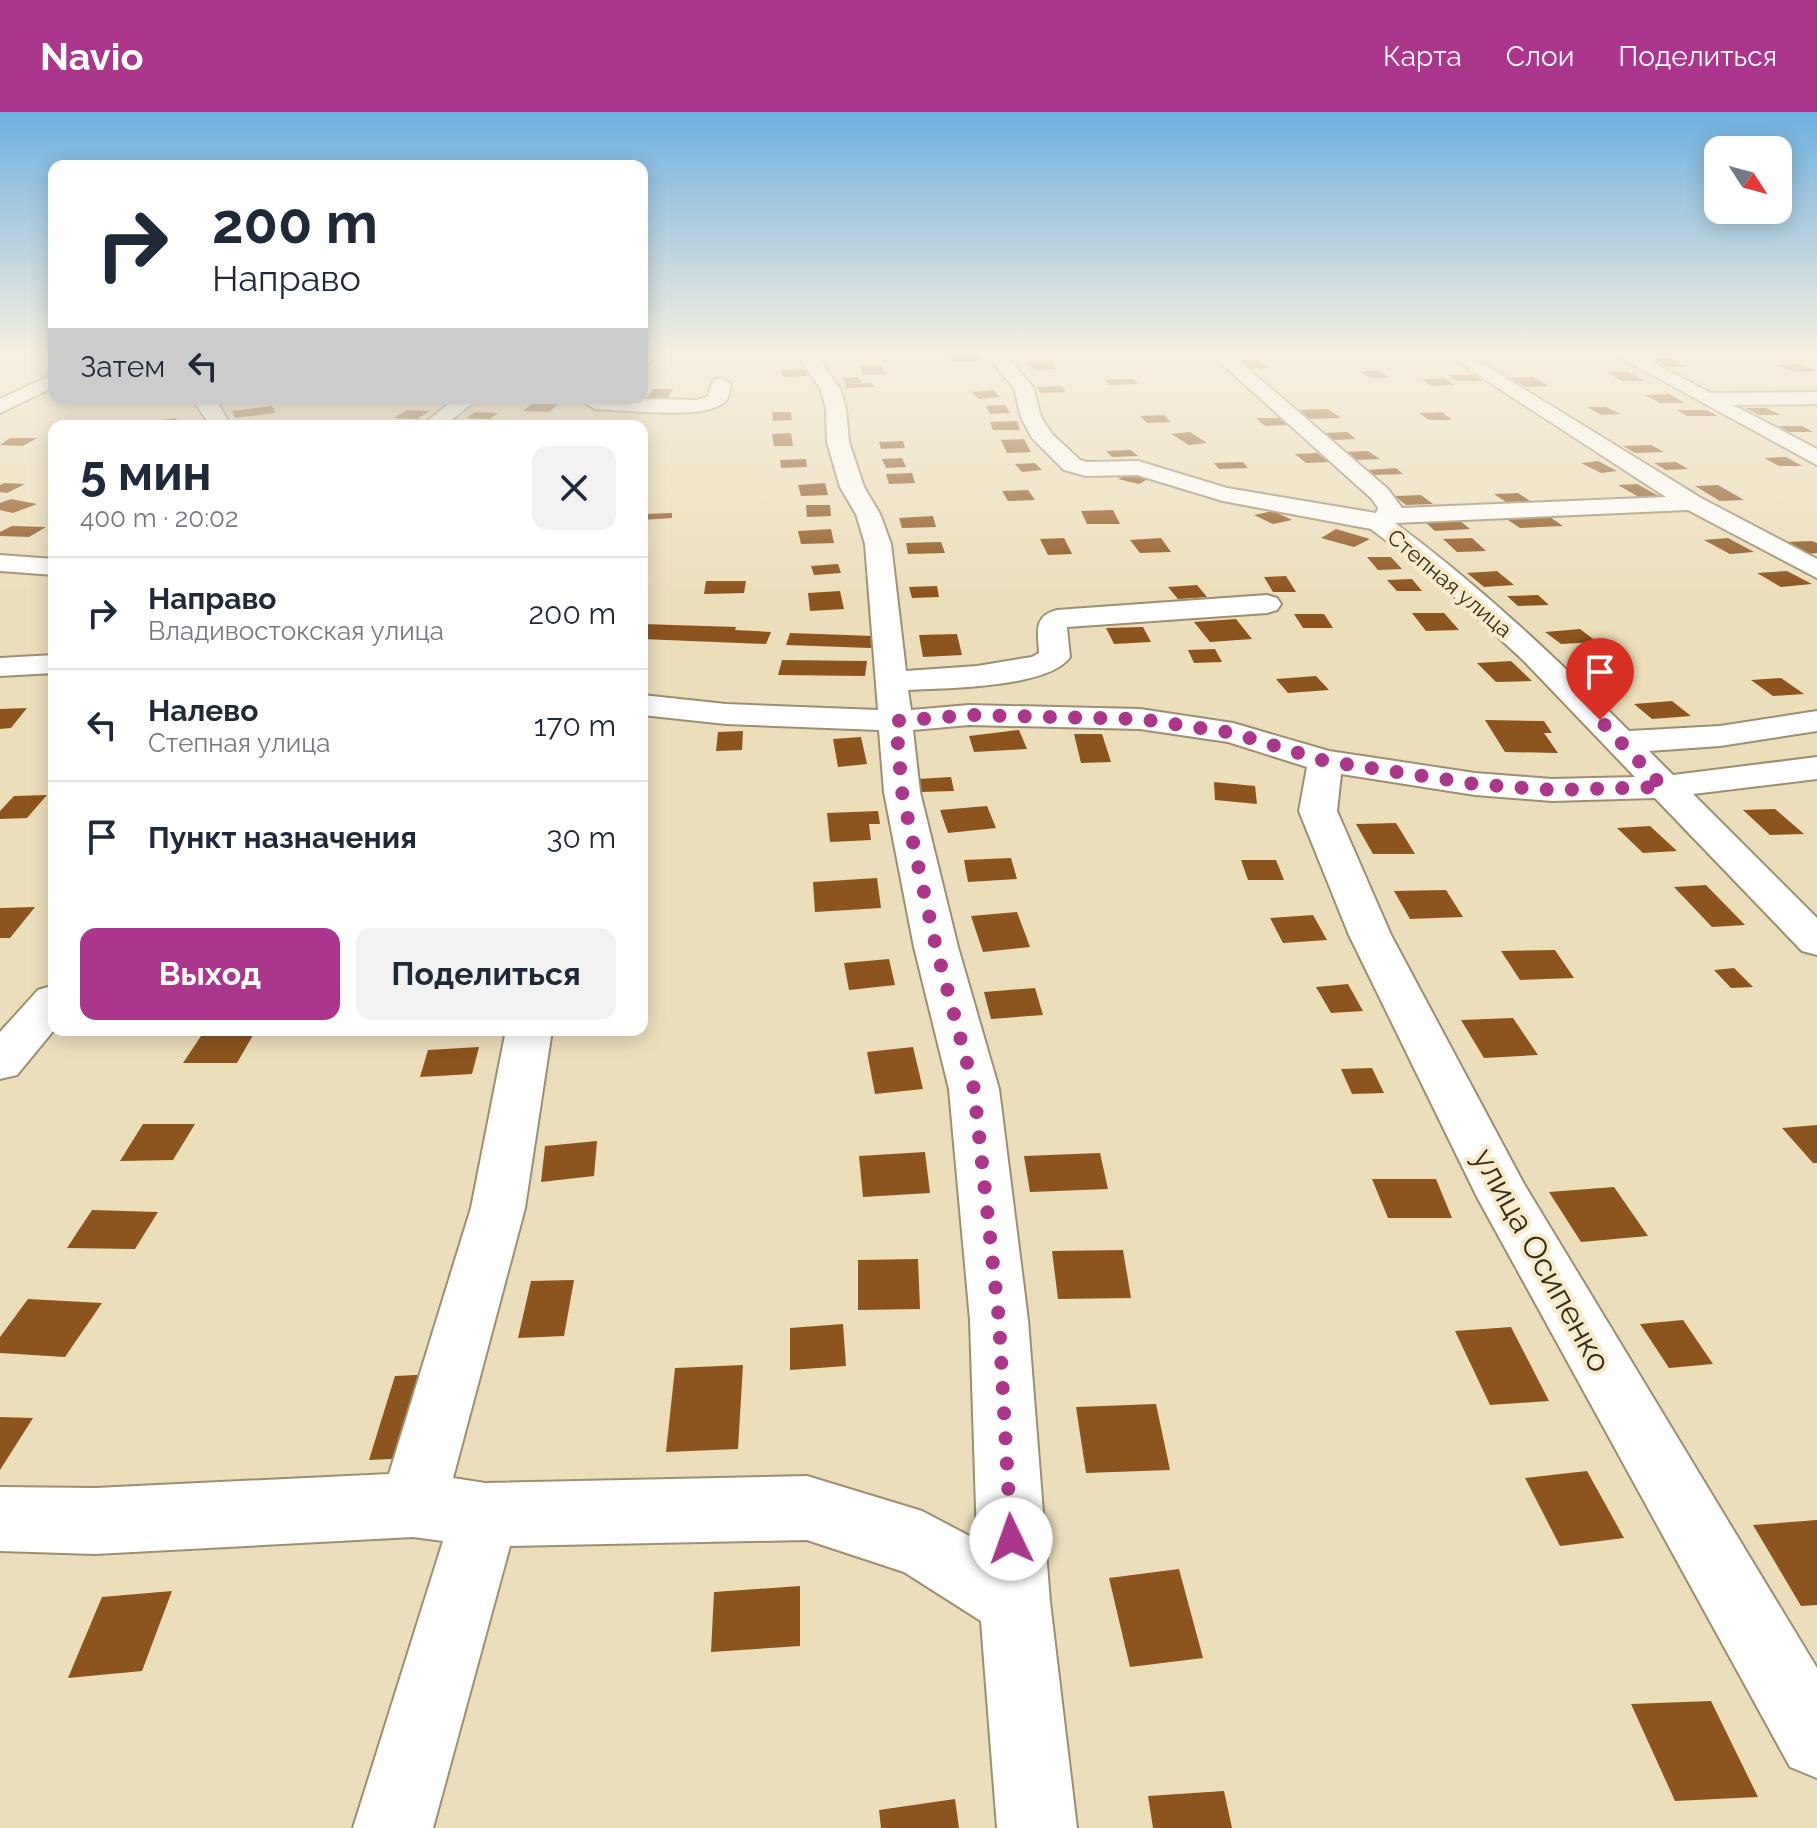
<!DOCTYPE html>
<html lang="ru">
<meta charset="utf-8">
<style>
body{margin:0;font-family:Raleway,sans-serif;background:#f2f2f3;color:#1f2937;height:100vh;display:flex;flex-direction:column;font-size:30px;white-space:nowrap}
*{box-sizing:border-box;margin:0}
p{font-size:26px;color:#747a83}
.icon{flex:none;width:44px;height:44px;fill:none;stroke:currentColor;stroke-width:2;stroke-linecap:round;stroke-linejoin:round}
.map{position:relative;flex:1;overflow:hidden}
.panel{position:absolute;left:48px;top:308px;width:600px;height:616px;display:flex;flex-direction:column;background:#fff;border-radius:16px;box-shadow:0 4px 20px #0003}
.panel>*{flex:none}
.hud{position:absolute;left:48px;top:48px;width:600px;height:244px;border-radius:16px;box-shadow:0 4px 20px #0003;background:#fff;color:#1f2937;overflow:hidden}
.needle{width:52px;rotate:126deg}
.tools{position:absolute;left:1704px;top:24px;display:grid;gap:16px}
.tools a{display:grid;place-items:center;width:88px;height:88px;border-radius:16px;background:#fff;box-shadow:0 4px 20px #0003;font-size:40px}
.pin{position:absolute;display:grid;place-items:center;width:68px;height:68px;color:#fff;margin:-82px -34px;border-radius:50% 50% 50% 0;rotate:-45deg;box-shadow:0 0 8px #0007}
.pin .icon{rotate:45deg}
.me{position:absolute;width:88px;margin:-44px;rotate:357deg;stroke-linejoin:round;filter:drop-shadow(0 0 6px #0008)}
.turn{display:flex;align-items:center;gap:28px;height:168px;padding:0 32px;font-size:36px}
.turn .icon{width:104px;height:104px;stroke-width:2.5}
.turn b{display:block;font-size:56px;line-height:68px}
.then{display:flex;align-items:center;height:76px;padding:0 32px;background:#0003;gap:16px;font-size:30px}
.round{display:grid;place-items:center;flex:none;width:84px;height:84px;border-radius:16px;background:#f2f2f3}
.summary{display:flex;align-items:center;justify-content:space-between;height:136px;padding:0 32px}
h1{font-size:48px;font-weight:700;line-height:60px}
.action{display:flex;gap:16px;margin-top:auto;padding:16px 32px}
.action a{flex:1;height:92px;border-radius:16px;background:#ad368d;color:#fff;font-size:32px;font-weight:700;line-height:92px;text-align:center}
.action a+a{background:#f2f2f3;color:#1f2937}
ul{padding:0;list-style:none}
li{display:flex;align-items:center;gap:24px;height:112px;padding:0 32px;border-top:2px solid #e0e1e3}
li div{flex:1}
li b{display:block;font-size:30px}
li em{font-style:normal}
header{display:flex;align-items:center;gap:48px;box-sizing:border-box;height:112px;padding:0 40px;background:#ad368d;color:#fff}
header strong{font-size:38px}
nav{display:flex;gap:44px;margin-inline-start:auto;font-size:28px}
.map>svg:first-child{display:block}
.building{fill:#8c541f}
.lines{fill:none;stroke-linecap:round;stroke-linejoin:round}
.minor-casing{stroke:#9d8f6f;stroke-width:4}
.minor{fill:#fff;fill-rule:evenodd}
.route{stroke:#ad368d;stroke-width:14;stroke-dasharray:0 25.2}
.labels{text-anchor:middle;stroke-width:8;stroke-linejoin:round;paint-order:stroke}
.far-street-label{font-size:22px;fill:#342e21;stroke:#faebc8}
.near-street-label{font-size:32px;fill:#342e21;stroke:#faebc8}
</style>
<header>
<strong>Navio</strong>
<nav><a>Карта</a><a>Слои</a><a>Поделиться</a></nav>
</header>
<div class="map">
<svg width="1817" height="1716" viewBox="0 0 1817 1716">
<rect width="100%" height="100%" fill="#eddebb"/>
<!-- building -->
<g class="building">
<path d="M948 242H976L979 249H951Z"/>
<path d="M1654 247H1673L1686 255H1667Z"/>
<path d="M1238 248H1259L1270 256 1248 257Z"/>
<path d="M1051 250 1057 257 1034 258 1029 251Z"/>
<path d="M1799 252 1817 259 1795 260 1777 253Z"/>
<path d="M860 254H882L885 262 863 263Z"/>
<path d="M805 257 807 264 783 265 781 258Z"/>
<path d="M1379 258 1389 266H1370L1359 259Z"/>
<path d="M1607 260H1629L1644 269H1622Z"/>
<path d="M1448 263H1473L1483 269H1457Z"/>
<path d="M858 265 862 270 849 272 872 271 874 275 845 276 846 272 842 266Z"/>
<path d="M1533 265 1549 274 1526 275 1510 266Z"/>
<path d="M1444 266 1455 273 1432 274 1421 267Z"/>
<path d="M1133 267 1138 272 1110 273 1105 268Z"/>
<path d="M1062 274 1065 280 1040 281 1037 275Z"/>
<path d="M653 277H673L668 286H647Z"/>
<path d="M993 278 1000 285 979 287 971 280Z"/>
<path d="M1669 282 1685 291H1660L1645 283Z"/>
<path d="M535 289 561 290 549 300 523 299Z"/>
<path d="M1005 293 1010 301 990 302 986 294Z"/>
<path d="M272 294 275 301 235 306 232 299Z"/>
<path d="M1587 295H1606L1621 302 1601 303Z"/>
<path d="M1745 296H1766L1781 303H1759Z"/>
<path d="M1328 297 1341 306 1309 307 1297 298Z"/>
<path d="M407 298 430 299 417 307 394 306Z"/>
<path d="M1676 298H1707L1718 304H1687Z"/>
<path d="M475 300 498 301 490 307 466 306Z"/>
<path d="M772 300H791L792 308 773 309Z"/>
<path d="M1442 300 1452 308H1429L1419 301Z"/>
<path d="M1164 303 1171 310 1147 311 1140 304Z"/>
<path d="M177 306 175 313 152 314 153 309Z"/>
<path d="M1256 306H1282L1290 313 1265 314Z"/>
<path d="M1017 309 1020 318H993L990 310Z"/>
<path d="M1778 314H1802L1813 320H1789Z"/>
<path d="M1190 320 1207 331 1189 333 1171 322Z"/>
<path d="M1347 320 1356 327 1334 328 1325 321Z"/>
<path d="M791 321 793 334H774L772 322Z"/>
<path d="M10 326H37L23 334 0 333Z"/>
<path d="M1024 327 1031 340 1007 341 1001 328Z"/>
<path d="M903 329 905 336 881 337 879 330Z"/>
<path d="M1651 333 1664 340 1635 341 1623 334Z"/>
<path d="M1131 338 1138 344 1112 345 1106 339Z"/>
<path d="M1368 339 1380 347 1356 348 1345 340Z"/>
<path d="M1317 341 1329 350 1306 351 1295 342Z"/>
<path d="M1786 345 1802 354H1779L1764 346Z"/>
<path d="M902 346 906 355 886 356 882 347Z"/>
<path d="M806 347 807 355 781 356 780 348Z"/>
<path d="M1598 349 1617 359 1601 361 1581 351Z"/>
<path d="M1243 350 1248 356 1219 357 1214 351Z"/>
<path d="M1676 350 1688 357 1666 358 1654 351Z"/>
<path d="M1035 351 1042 358 1022 360 1015 352Z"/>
<path d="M1396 356 1403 362 1373 363 1366 358Z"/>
<path d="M912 361 915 371 889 372 886 362Z"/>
<path d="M1131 361 1152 365 1139 372 1118 367Z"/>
<path d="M4 371 25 372 7 381 0 380V373Z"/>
<path d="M825 371 828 383 801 384 798 373Z"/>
<path d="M1637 372 1664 387 1644 388 1618 373Z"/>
<path d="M1718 373 1744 388 1720 389 1695 374Z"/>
<path d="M1028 378 1035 388 1008 389 1002 379Z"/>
<path d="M1518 381 1530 389 1506 390 1494 382Z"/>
<path d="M1421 383 1433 392 1406 393 1395 384Z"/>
<path d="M11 387 37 392 13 401 0 398V391Z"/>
<path d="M806 393H830L831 404 807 405Z"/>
<path d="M1113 398 1120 412H1087L1081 399Z"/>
<path d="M1273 399 1292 408 1273 412 1254 403Z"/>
<path d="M672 401V406L642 408V402Z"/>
<path d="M1544 401 1563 414 1520 416 1502 404Z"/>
<path d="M933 404 936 415 902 416 899 406Z"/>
<path d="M1459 408 1470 417 1435 419 1424 409Z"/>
<path d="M12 414 46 415 29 425 0 424V420Z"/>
<path d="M831 417 834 431 801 432 798 419Z"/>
<path d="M1336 417 1370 427 1354 435 1321 426Z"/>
<path d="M1064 426 1072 442 1048 443 1040 427Z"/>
<path d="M1161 426 1171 440 1140 441 1130 428Z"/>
<path d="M1472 426 1486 439 1457 440 1443 427Z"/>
<path d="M1728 426 1754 440 1730 442 1704 428Z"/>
<path d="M1812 429 1817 431V441L1807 442 1786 430Z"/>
<path d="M941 430 945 441 908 442 906 431Z"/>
<path d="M1367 445H1391L1402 457 1378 458Z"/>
<path d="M838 452 841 461 814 463 811 454Z"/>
<path d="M1497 459 1514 473 1484 475 1467 461Z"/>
<path d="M1787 459 1812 472 1781 475 1757 461Z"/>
<path d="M1286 464 1296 480H1273L1264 465Z"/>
<path d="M1412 467 1422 479H1397L1387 468Z"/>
<path d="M706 469H746L744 481 704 482Z"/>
<path d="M1197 473 1207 485 1178 487 1168 475Z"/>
<path d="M937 474 939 485 912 486 909 475Z"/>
<path d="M840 479 844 497 810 499 808 481Z"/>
<path d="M1538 483 1549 493 1518 494 1507 484Z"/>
<path d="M1412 501H1444L1459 518 1426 519Z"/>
<path d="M1294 502H1324L1333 516H1303Z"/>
<path d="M1236 507 1252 527 1210 530 1194 510Z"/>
<path d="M642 512 736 515 735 518 771 520 766 532 642 527Z"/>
<path d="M1143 515 1151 530 1114 532 1106 516Z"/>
<path d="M1580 517 1597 530 1561 532 1545 520Z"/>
<path d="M790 521 874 524 871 536 786 533Z"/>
<path d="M957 522 962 543 923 545 919 523Z"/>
<path d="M1215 537 1222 550 1194 551 1188 538Z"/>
<path d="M782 548 867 549 865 564 778 563Z"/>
<path d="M1511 549 1532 569 1496 570 1477 551Z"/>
<path d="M1615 549 1632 564 1608 565 1591 551Z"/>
<path d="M1316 564 1329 578 1288 581 1276 567Z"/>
<path d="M1781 566 1804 582 1773 584 1751 568Z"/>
<path d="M1672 589 1691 604 1652 607 1634 592Z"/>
<path d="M27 596 11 616 0 617V597Z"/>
<path d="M1485 608 1544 609 1552 621H1544L1558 641 1505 640Z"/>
<path d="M1019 618 1027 637 974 640 969 624Z"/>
<path d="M743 619 742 638 716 639 718 620Z"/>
<path d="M1074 622H1102L1111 650 1081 651Z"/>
<path d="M861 625 867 652 838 655 833 627Z"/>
<path d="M951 665 954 679 920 680 918 667Z"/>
<path d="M1214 670 1255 674 1257 692 1215 688Z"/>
<path d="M47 683 27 706 0 707V699L14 684Z"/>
<path d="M987 694 996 716 948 721 940 698Z"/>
<path d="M1775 697 1804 722 1770 723 1743 698Z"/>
<path d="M878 699 880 712H869L871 728 830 730 827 701Z"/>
<path d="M1396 711 1415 742H1373L1356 712Z"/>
<path d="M1650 714 1677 739 1643 741 1617 716Z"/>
<path d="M1011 746 1017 767 968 770 964 748Z"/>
<path d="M1241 748H1276L1284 768H1248Z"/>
<path d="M877 766 881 796 815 800 813 770Z"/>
<path d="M1706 773 1745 813 1712 815 1674 775Z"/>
<path d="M1446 778 1463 805 1410 807 1394 779Z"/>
<path d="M35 795 10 826H0V796Z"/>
<path d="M1017 800 1030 835 983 840 971 804Z"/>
<path d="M1313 803 1327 828 1283 831 1270 806Z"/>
<path d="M1555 838 1574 866 1520 868 1501 839Z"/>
<path d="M889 847 895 873 849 878 844 851Z"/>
<path d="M1734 856 1753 875 1731 876 1714 858Z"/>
<path d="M1348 872 1363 899 1331 901 1316 875Z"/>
<path d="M1035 876 1043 903 991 907 984 880Z"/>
<path d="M1513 906 1538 943 1484 946 1461 908Z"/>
<path d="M205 918H256L237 951H183Z"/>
<path d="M479 935 472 962 420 965 428 938Z"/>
<path d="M913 935 923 977 875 982 867 940Z"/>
<path d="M1372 956 1384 981 1352 982 1341 957Z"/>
<path d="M143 1012H195L173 1048 120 1049Z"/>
<path d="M1817 1013V1051H1813L1782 1016Z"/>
<path d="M597 1029 594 1064 541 1070 545 1034Z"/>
<path d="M925 1040 930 1081 863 1085 859 1044Z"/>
<path d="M1100 1041 1108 1077 1030 1080 1024 1044Z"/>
<path d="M1372 1067H1436L1452 1106H1388Z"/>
<path d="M1614 1075 1648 1124 1581 1130 1549 1080Z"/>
<path d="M92 1098 158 1100 135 1137 67 1136Z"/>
<path d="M1123 1138 1131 1186 1058 1187 1052 1139Z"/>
<path d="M918 1147 920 1197 858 1198V1148Z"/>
<path d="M574 1168 564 1224 518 1226 531 1169Z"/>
<path d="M28 1187 102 1191 65 1245 0 1241V1225Z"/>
<path d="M1683 1208 1713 1252 1669 1256 1640 1212Z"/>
<path d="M843 1212 846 1254 790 1258V1216Z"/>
<path d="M1511 1215 1549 1289 1490 1293 1455 1219Z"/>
<path d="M743 1253 738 1337 666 1340 675 1256Z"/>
<path d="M436 1262 413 1346 369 1348 395 1264Z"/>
<path d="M1156 1292 1170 1358 1086 1361 1076 1295Z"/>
<path d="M0 1305 33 1306 0 1358Z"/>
<path d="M1587 1359 1624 1426 1560 1434 1525 1366Z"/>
<path d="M1817 1408V1493L1801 1494 1753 1413Z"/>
<path d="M1179 1457 1203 1546 1130 1555 1109 1466Z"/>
<path d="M800 1474V1534L711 1540 714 1480Z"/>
<path d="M172 1479 142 1559 68 1566 102 1485Z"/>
<path d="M1711 1589 1758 1685 1675 1689 1631 1592Z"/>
<path d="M1224 1679 1232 1716H1153L1148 1684Z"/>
<path d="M955 1687 959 1716H881L879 1698Z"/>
</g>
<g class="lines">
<defs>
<g id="minor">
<path d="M642 242H657L648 252 642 253Z"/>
<path d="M797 242H815L841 278 846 297 849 330 864 375 880 402 891 432 906 559 977 554 1032 545 1039 541C1038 520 1033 504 1057 498L1267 483 1277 486 1281 492 1277 498 1267 501 1067 515 1070 545C1049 576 945 576 908 578L911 598 969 593 1140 597 1233 611 1329 639 1475 661 1552 667 1635 665 1523 548 1427 460 1371 417 1223 389 1137 363 1086 364 1064 358 1032 326 1021 305 1014 276 986 242H1005L1033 275 1041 305 1052 322 1080 348 1087 350 1138 349 1227 376 1376 401 1378 396 1372 387 1211 242H1231L1388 377 1402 396 1666 385 1446 242H1467L1701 386 1817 447V466L1688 398 1395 411C1480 474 1555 545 1629 619L1720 614 1817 599V619L1720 634 1649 639 1673 663 1817 645V667L1693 682 1817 806V843L1802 839 1655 686 1552 689 1475 683 1341 662 1337 699 1391 823 1524 1072 1817 1556V1666L1790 1655 1477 1085 1349 823 1299 699 1307 655 1228 630 1140 617 969 613 913 618 920 680 958 835 999 977 1028 1208 1050 1490 1077 1716H997L981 1509 904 1460 807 1428 510 1434 433 1716H353L443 1429 413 1425 95 1442 0 1439V1375L95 1376 389 1362 471 1096 506 918H552L525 1096 453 1366 485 1371 807 1364 922 1399 977 1428 970 1208 949 977 914 835 884 680 879 618 726 612 642 603V583L726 592 878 598 865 432 856 402 840 375 827 330 826 297 821 278Z"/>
<path d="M1614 242H1636L1711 281 1817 280V292L1733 293 1817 337V353Z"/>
<path d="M54 262V275L0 301V287Z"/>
<path d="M721 266 731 272C730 281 729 289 720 293 697 307 624 298 595 297L585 291 591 286 697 288 707 285 714 268Z"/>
<path d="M195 286H215L231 314H211L195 291Z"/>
<path d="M456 286H479L444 314H421Z"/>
<path d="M0 443 54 447V463L0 459Z"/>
<path d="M54 543V561L0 564V546Z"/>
<path d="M54 873V918L17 963 0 967V920L38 878Z"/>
</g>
</defs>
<!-- minor casing -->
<use href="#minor" class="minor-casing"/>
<!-- minor -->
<use href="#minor" class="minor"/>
</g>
<!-- sky -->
<linearGradient id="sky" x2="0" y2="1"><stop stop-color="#6fb0e0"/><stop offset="0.5" stop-color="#f7f0e0"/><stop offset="1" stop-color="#f7f0e0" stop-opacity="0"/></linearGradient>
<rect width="1817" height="482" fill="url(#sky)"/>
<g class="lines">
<!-- route -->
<path class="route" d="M1011 1427 999 1208 974 977 936 835 902 680 896 609 969 603 1140 607 1233 621 1325 649 1475 672 1552 678 1663 675 1600 608"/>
</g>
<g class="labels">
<!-- far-street labels -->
<g class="far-street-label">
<text transform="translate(1450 471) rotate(40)" y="8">Степная улица</text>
</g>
<!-- near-street labels -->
<g class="near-street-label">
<text transform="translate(1542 1148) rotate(61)" y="11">улица Осипенко</text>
</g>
</g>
</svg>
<div class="tools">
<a><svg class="needle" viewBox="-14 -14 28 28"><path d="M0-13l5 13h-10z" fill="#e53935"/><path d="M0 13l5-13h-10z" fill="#747a83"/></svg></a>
</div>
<div class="pin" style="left:1600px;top:608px;background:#d93025"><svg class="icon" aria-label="arrive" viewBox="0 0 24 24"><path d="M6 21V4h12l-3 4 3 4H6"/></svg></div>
<svg class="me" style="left:1011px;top:1427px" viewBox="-20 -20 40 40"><circle r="19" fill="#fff"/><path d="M0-13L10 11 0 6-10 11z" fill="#ad368d"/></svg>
<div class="hud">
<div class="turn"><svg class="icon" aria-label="right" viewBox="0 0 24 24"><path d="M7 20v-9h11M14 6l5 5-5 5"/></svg><div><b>200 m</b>Направо</div></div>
<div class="then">Затем<svg class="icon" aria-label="left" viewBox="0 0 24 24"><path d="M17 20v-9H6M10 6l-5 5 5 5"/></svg></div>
</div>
<section class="panel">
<div class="summary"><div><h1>5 мин</h1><p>400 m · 20:02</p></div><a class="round"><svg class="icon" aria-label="close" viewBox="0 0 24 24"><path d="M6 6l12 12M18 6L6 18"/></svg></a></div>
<ul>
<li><svg class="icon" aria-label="right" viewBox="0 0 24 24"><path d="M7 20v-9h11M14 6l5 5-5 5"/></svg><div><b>Направо</b><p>Владивостокская улица</p></div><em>200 m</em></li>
<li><svg class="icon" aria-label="left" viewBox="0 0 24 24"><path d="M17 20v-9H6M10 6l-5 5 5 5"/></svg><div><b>Налево</b><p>Степная улица</p></div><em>170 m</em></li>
<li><svg class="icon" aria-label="arrive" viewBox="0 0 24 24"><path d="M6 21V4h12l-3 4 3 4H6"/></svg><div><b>Пункт назначения</b></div><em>30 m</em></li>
</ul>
<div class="action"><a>Выход</a><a>Поделиться</a></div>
</section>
</div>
